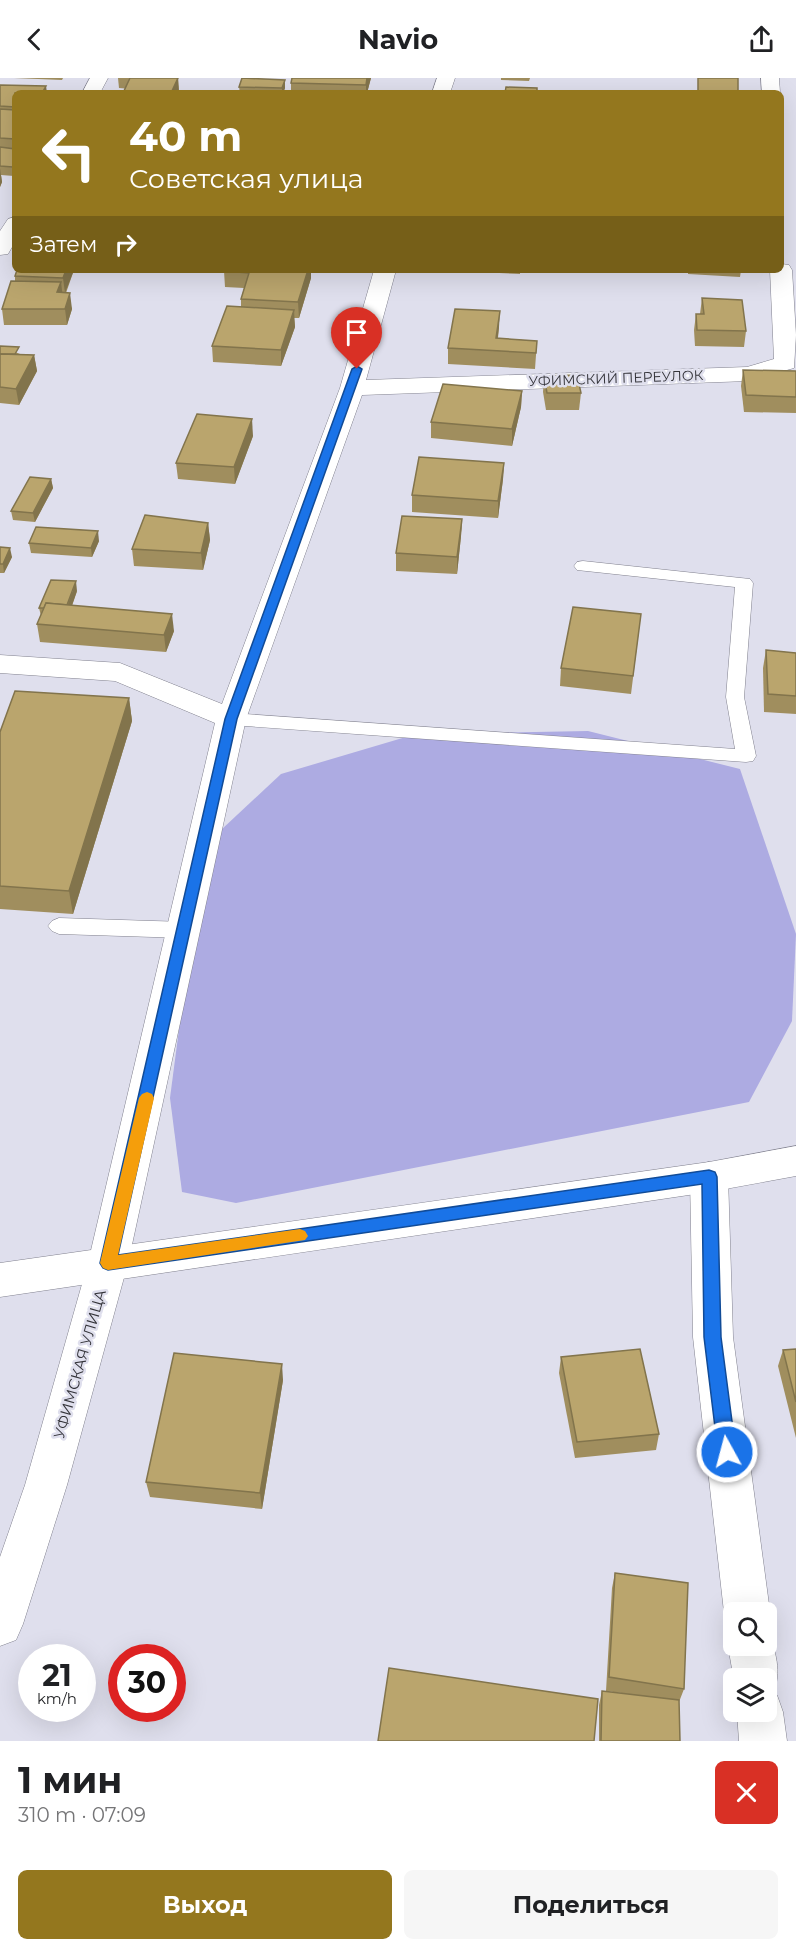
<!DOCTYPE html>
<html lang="ru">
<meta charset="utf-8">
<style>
body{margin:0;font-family:Montserrat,sans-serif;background:#f6f6f6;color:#202124;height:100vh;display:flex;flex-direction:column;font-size:22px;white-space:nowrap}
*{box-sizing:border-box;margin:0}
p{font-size:20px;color:#757577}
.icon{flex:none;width:33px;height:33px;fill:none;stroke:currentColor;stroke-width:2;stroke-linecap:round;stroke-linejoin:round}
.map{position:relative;height:1663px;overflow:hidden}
.panel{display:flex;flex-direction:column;background:#fff;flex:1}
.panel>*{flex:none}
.hud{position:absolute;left:12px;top:12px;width:772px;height:183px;border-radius:9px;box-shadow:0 6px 24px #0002;background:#94771e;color:#fff;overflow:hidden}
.tools{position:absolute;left:723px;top:1524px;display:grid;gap:12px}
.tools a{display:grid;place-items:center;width:54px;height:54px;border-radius:9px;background:#fff;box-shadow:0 6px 24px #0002;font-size:30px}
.speed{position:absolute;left:18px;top:1566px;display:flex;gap:12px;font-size:30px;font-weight:700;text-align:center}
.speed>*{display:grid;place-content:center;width:78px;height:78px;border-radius:50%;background:#fff;box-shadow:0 6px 24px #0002;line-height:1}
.speed small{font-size:15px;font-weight:400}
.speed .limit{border:9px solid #d22;background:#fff;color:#111}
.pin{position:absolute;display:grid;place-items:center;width:51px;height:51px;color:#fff;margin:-62px -26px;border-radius:50% 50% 50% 0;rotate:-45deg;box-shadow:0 0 6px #0007}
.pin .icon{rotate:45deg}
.me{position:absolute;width:66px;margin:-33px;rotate:353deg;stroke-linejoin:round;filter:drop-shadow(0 0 4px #0008)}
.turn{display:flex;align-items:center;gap:21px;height:126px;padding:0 18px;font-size:27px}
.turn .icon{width:78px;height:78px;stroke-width:2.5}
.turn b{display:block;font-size:42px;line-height:51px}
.then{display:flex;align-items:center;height:57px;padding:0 18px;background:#0003;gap:12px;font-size:22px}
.round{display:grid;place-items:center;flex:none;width:63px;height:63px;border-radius:9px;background:#f6f6f6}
.summary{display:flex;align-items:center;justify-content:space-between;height:102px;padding:0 18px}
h1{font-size:36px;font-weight:700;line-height:45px}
.cta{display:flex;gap:12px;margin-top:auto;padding:12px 18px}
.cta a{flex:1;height:69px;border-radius:9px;background:#94771e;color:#fff;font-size:24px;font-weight:700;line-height:69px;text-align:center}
.cta a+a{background:#f6f6f6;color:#202124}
header{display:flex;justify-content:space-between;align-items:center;height:78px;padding:0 18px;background:#fff;font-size:27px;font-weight:700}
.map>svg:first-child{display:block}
.forest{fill:#adabe2}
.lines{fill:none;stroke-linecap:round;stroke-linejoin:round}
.service-casing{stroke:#81818e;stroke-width:1}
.minor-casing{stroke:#81818e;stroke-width:1}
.secondary-casing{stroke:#81818e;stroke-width:1}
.service{fill:#fff;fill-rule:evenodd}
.minor{fill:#fff;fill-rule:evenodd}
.secondary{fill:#fff;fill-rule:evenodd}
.wall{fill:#a08e5e}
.shaded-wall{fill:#82744c}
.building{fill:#baa56d;stroke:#82744c;stroke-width:1.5}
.route{fill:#1a73e8;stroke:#114b97;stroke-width:1.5}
.slow{fill:#f59e0b}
.labels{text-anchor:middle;stroke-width:5;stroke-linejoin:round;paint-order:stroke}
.far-street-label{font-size:14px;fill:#34343a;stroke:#dfdfed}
.street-label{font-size:15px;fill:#34343a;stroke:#dfdfed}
</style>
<header><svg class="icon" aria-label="back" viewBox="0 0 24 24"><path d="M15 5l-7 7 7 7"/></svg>Navio<svg class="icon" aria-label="share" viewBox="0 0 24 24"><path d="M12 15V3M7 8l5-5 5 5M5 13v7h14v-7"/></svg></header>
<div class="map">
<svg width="796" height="1663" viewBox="0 0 796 1663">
<rect width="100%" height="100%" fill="#dfdfed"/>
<!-- forest -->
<path class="forest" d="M588 653 740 691 796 856 792 943 749 1024 236 1125 182 1114 170 1020 186 898 221 752 281 696 416 656Z"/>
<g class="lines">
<defs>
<g id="service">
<path d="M583 483 750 501 753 505 744 619 756 678 753 683 746 684 231 647 224 645 222 641 224 637 231 635 735 671 726 619 735 509 577 492 574 488 577 484Z"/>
<path d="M59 840 185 844 193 847 196 852 193 857 185 860 59 856 52 853 48 848 52 843Z"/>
</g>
<g id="minor">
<path d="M90 0H108L100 15H82Z"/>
<path d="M437 0H455L450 15H432Z"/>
<path d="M761 0H779L780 15H762Z"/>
<path d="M15 139V164L8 176 0 177V153L8 141Z"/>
<path d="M782 186 789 187 792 192 796 257 794 290 748 303 362 317 246 641 128 1185 67 1407 23 1546 16 1562 0 1568V1479L25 1407 88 1185 215 645 115 603 0 595V577L120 585 222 626 340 310 374 192H396L366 302 747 289 774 281 770 192H782Z"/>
<path d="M709 1084 722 1088 728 1099 733 1259 770 1534 766 1541V1534H734V1551L724 1534 693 1259 690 1099 696 1088Z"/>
<path d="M767 1552C776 1574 782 1593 773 1616L777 1617 783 1634 787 1663H739L737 1634H766V1600L734 1602 728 1568 734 1555V1568H766Z"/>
</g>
<path id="secondary" d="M796 1068V1098L709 1114 0 1219V1185L709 1084Z"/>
</defs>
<!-- service casing -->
<use href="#service" class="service-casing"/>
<!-- minor casing -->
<use href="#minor" class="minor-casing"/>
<!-- secondary casing -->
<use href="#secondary" class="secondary-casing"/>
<!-- service -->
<use href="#service" class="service"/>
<!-- minor -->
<use href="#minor" class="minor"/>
<!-- secondary -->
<use href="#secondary" class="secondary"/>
</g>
<!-- wall -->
<g class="wall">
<path d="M14 0H63L62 2Z"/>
<path d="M118 0H178L179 15 119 10Z"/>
<path d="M292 0H371L367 15H291V5Z"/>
<path d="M501 0H530L529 3 501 2Z"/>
<path d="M0 7 15 15V96L14 98 1 97 2 104 0 109Z"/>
<path d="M239 9 285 10 283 15H240Z"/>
<path d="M74 192 66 215 72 231 67 247H4L2 231 15 203V198Z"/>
<path d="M456 192H520V196L456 193Z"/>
<rect x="607" y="192" width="29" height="2"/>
<path d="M688 192H741L740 199 688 196Z"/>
<path d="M224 193 311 200 299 240H294L295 249 281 288 213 284 212 268 241 229V221L244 210 225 209Z"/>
<path d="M702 220 746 253 744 269 695 268 694 252 696 236H700Z"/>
<path d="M499 249 498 260 537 263 535 291 448 286V270Z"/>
<path d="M0 268 20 276 34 277 37 293 19 327 0 325Z"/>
<path d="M743 292 796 293V335L744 334 741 308Z"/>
<path d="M544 298 581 315 579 332H546L543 314Z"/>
<path d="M522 313 521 329 512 368 431 360V344Z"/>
<path d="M253 358 235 406 178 401 176 385Z"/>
<path d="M504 385 503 401 498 440 412 434V417Z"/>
<path d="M51 401 53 410 35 444 13 442 11 433Z"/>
<path d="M462 441 461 458 457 496 396 493V475Z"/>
<path d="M208 445 210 462 203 492 134 488 132 471Z"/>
<path d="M99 463 92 479 31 475 29 465Z"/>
<path d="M0 469 12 479 4 495H0Z"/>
<path d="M77 513 72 528 174 553 166 574 40 564 37 546 41 538 39 530Z"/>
<path d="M641 536 631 616 560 608 561 590Z"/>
<path d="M766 572 796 575V636L764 634 763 590Z"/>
<path d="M129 620 132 643 73 836 0 831V654Z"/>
<path d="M796 1271V1360L778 1288 783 1272Z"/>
<path d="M561 1279 659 1356 656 1372 575 1380 559 1295Z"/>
<path d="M283 1302 262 1431 150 1419 146 1404Z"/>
<path d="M615 1495 684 1611 679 1624 680 1663H599V1627L602 1613 629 1616 606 1613 612 1510Z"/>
</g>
<!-- shaded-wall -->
<g class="shaded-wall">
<path d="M178 0 179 15H171Z"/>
<path d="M367 0H371L367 15H366V7Z"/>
<path d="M285 2V10L283 15H282V10Z"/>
<path d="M46 8 47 15H42Z"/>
<path d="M15 86V96L14 98 13 89Z"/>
<path d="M0 90 2 104 0 109Z"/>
<path d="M66 192H74L65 215 63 200Z"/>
<path d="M308 192H311V200L299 240 298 224Z"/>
<path d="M61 204 63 220 57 214Z"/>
<path d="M70 215 72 231 67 247 65 231Z"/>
<path d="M294 232 295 249 281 288V272Z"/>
<path d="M500 233 499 249 496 273V260Z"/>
<path d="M34 277 37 293 19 327 16 311Z"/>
<path d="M522 313 521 329 512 368V351Z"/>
<path d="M252 341 253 358 235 406 234 389Z"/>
<path d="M504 385 503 401 498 440V423Z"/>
<path d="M51 401 53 410 35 444 33 435Z"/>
<path d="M462 441 461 458 457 496V479Z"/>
<path d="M208 445 210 462 203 492 201 475Z"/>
<path d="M98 453 99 463 92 479 91 470Z"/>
<path d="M10 470 12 479 4 495 3 486Z"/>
<path d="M76 503 77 513 67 541 66 532Z"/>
<path d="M172 536 174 553 166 574 164 557Z"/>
<path d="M129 620 132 643 73 836 69 813Z"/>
<path d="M282 1286 283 1302 262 1431 260 1415Z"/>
</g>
<!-- building -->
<g class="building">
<path d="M130 0H178L171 15H123Z"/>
<path d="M242 0 285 2 282 10 239 9Z"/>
<path d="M292 0H367L366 7 291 5Z"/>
<rect x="698" y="0" width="40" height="15"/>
<path d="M0 7 46 8 42 15H15V29L0 28Z"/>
<path d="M506 9 537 10V15H505Z"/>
<path d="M0 31 15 32V61L0 60Z"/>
<path d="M0 69 15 71V86L13 89 0 88Z"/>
<path d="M17 192H66L63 200 15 198Z"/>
<path d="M224 192H308L298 224 241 221 249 195 224 193Z"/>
<path d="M11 203 61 204 57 214 70 215 65 231H2Z"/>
<path d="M702 220 742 222 746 253 697 252 696 236H704Z"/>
<path d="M227 228 294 232 281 272 212 268Z"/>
<path d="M455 231 500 233 496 260 537 263 536 275 448 270Z"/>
<path d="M0 268 19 269 15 276H0Z"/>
<path d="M0 276 34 277 16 311 0 309Z"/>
<path d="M743 292 796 293V319L746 317Z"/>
<path d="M577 297 581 315H547L544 298Z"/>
<path d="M443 306 522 313 512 351 431 344Z"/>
<path d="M197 336 252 341 234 389 176 385Z"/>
<path d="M419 379 504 385 498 423 412 417Z"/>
<path d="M30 399 51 401 33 435 11 433Z"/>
<path d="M145 437 208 445 201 475 132 471Z"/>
<path d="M402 438 462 441 457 479 396 475Z"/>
<path d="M36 449 98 453 91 470 29 465Z"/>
<path d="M0 469 10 470 3 486H0Z"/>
<path d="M51 502 76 503 67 527 46 525 44 530H39Z"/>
<path d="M46 525 172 536 164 557 37 546Z"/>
<path d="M573 529 641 536 633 598 561 590Z"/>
<path d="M766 572 796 575V618L768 616Z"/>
<path d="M15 613 129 620 69 813 0 808V654Z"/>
<path d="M640 1271 659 1356 577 1364 561 1279Z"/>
<path d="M796 1271V1324L783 1272Z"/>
<path d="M174 1275 282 1286 260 1415 146 1404Z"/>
<path d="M615 1495 688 1505 684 1611 609 1599Z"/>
<path d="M389 1590 598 1621 594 1663H378Z"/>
<path d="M602 1613 679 1622 680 1663H601Z"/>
</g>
<!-- route -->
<path class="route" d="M357 288 362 291 237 641 118 1177 709 1092 715 1094 717 1099 721 1259 736 1374 733 1379 727 1382 721 1379 718 1374 704 1259 702 1106 108 1192 103 1190 100 1185 225 641 352 291Z"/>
<!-- slow -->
<path class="slow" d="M147 1014 152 1016 154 1020 118 1177 300 1151 305 1153 308 1158 305 1162 108 1192 103 1190 100 1185 139 1020 142 1016Z"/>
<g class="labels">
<!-- far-street labels -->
<g class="far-street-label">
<text transform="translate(616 300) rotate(-2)" y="5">УФИМСКИЙ ПЕРЕУЛОК</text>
</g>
<!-- street labels -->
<g class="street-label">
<text transform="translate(80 1286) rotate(-74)" y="5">УФИМСКАЯ УЛИЦА</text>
</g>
</g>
</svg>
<div class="tools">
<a><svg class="icon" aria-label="search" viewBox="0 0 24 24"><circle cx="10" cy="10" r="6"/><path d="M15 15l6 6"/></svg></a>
<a><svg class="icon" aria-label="layers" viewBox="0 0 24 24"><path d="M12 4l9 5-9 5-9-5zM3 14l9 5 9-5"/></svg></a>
</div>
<div class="speed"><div>21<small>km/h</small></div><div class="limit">30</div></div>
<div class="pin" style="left:357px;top:291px;background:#d93025"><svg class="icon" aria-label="arrive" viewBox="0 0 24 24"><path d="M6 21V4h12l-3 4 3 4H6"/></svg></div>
<svg class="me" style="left:727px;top:1374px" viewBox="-20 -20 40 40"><circle r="17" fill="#1a73e8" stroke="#fff" stroke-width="3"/><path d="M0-11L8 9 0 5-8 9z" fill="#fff"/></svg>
<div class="hud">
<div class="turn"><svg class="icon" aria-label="left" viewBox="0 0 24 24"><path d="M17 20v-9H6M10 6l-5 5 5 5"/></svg><div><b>40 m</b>Советская улица</div></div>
<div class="then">Затем<svg class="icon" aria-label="right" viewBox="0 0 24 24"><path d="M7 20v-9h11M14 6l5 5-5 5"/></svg></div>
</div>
</div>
<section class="panel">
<div class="summary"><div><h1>1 мин</h1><p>310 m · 07:09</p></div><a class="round" style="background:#d93025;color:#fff"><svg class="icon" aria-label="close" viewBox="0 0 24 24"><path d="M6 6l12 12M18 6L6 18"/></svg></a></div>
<div class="cta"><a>Выход</a><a>Поделиться</a></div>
</section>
